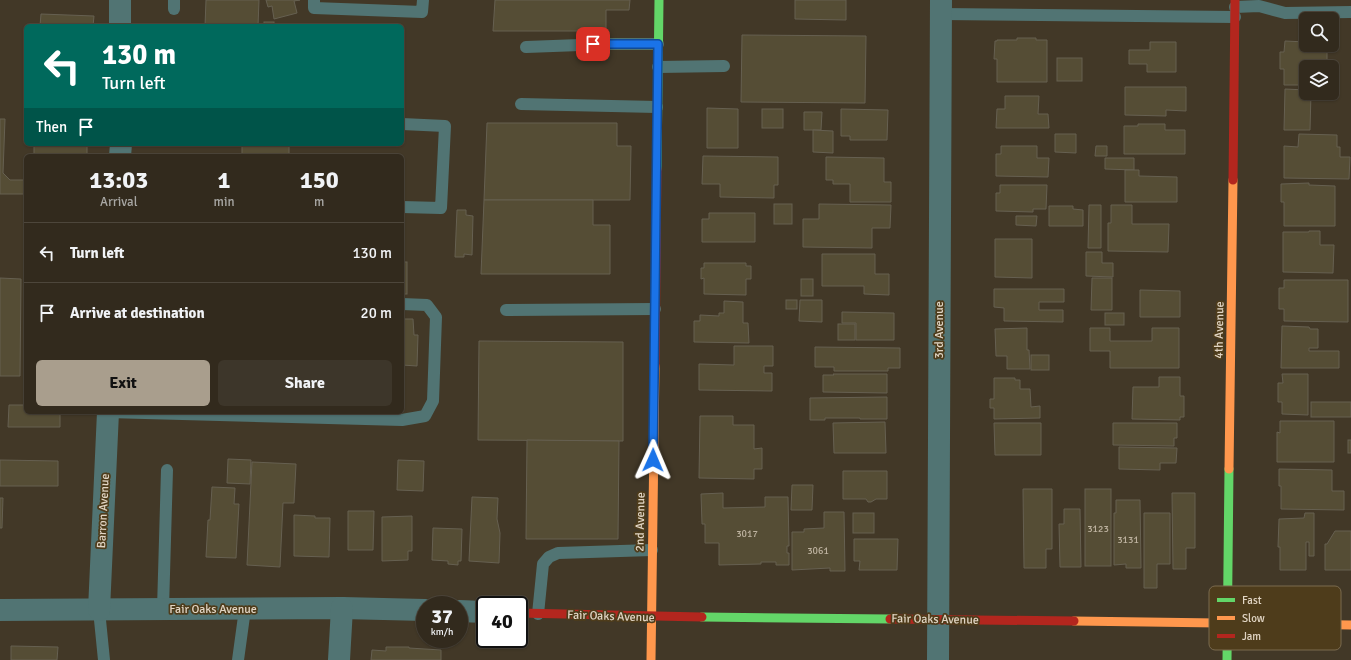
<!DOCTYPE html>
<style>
body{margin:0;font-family:Signika,sans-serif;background:#3d362a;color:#f1f3f6;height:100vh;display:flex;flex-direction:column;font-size:15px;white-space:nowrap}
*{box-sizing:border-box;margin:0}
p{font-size:13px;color:#a8a7a4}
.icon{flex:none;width:22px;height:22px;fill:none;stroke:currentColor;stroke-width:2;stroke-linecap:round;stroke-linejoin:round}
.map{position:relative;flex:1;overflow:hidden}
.details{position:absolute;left:24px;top:154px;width:380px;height:260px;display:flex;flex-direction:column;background:#322a1d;border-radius:6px;box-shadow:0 1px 3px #0004,0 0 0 1px #4d463b}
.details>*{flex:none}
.top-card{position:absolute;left:24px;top:24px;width:380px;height:122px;border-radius:6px;box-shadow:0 1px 3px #0004,0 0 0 1px #4d463b;background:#00695c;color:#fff;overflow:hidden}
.controls{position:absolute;left:1299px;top:12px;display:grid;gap:8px}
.controls a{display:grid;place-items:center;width:40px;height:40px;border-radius:6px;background:#322a1d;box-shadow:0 1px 3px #0004,0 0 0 1px #4d463b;font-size:20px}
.speed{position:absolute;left:416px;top:596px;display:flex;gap:8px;font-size:20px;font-weight:700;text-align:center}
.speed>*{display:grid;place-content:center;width:52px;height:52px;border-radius:50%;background:#322a1d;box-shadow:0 1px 3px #0004,0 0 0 1px #4d463b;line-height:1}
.speed small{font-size:10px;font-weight:400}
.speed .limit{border:2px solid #111;border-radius:6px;background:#fff;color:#111}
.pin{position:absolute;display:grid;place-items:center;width:34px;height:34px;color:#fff;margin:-17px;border-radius:8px;box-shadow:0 2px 6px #0006}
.me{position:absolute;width:44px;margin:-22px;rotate:1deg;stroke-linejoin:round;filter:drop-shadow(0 0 3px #0008)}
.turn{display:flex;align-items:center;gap:14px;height:84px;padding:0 12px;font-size:18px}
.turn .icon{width:52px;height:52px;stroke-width:2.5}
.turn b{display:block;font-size:28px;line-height:34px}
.then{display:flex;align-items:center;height:38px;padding:0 12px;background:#0003;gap:8px;font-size:15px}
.eta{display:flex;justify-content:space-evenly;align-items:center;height:68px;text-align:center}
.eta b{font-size:24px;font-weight:700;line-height:28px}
.button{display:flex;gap:8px;margin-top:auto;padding:8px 12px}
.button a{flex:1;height:46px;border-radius:6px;background:#a99e8d;color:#111;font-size:16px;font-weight:700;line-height:46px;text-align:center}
.button a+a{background:#3d362a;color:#f1f3f6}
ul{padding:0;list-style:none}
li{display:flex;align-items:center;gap:12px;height:60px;padding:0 12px;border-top:1px solid #4d463b}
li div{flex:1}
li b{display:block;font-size:15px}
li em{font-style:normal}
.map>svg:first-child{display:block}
.building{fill:#554d35;stroke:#666051}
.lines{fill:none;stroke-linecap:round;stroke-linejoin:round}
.lane{stroke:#517473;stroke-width:12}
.street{stroke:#517473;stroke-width:22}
.fast{stroke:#63d668;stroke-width:9}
.slow{stroke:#ff974d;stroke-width:9}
.jam{stroke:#b3261e;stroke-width:9}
.route-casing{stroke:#114b97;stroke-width:10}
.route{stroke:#1a73e8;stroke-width:7}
.labels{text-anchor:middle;stroke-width:3.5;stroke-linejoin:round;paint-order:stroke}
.number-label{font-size:10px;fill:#beb3a0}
.street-label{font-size:12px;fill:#e1d5c4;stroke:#4e3c1b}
.key{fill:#4e3c1b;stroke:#7a6a4e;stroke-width:1}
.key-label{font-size:11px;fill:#e1d5c4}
</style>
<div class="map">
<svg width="1351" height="660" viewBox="0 0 1351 660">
<rect width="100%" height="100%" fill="#423827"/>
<!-- building -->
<g class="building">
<path d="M206 0H259L258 26H205Z"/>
<path d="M266 0H300L294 1 297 13 274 19 272 6 268 7Z"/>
<path d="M495 0H630L629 10H606V31H493Z"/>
<path d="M795 0H846V20L795 19Z"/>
<path d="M41 14 94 16 93 26H40Z"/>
<rect x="264" y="22" width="10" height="4"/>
<path d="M742 35 866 36 865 103 741 102Z"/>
<path d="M1017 38H1036V40H1047V82H997V59H994L995 41H997V40H1017Z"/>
<path d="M1285 41 1306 42V45H1327V67H1306V85H1284V69H1280V52H1284Z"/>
<path d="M1150 42H1176V72H1147V64H1129V50H1150Z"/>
<rect x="1057" y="58" width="25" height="23"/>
<path d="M1125 87H1186V111L1166 110V116L1125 115Z"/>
<path d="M1285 89 1306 90V93H1311L1310 130H1284Z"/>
<path d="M1005 96H1039L1038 114H1048L1049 128H996L997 109H1005Z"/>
<path d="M707 108 738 109V148H707Z"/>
<rect x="762" y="109" width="21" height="19"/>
<path d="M841 109 888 110 887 140H850V136H841Z"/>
<path d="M804 112H822L821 130H804Z"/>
<path d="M0 119H5L3 173 10 180H26V194H0Z"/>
<path d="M487 123H617V146H631L630 200H484Z"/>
<path d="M1138 124H1165V130H1185V154H1124V126H1138Z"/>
<path d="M813 130 833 131V153L813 152Z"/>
<path d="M1055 134H1076V153L1055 152Z"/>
<path d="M1299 134 1337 135V147H1340V157H1350L1349 179 1284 178V146L1298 147Z"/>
<rect x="34" y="144" width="53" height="12"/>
<rect x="242" y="144" width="47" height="12"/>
<path d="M1001 146H1037V158H1049L1048 177 996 176V154H1001Z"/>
<path d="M1096 146H1107V156H1095Z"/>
<path d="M703 156 778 157V185H774V198L720 197V184H702Z"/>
<path d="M826 157 884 158V182H891V202H850V184H833V180H826Z"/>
<path d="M1105 158H1134V170L1105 169Z"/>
<path d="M1125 170H1139V176L1177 177V202H1125Z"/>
<path d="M1309 183V185L1335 186V226H1284V202H1281V184Z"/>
<path d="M1000 185H1047L1046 209H1033V212L996 211V193H1000Z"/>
<path d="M484 200H593V225H610V274H481Z"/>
<rect x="774" y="204" width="18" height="20"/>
<path d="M819 204 891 205 890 228H872V248L803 247V219H819Z"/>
<path d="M1089 205H1101V248H1088Z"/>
<path d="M1111 205H1132V224H1169L1168 252 1108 251V223H1111Z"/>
<path d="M1049 206H1073V209L1083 210V226H1049Z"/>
<path d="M457 210H466V215L473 216 472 255 464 254V257H455Z"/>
<path d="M709 213H755V242H702V219H709Z"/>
<path d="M1016 216H1037L1036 226 1016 225Z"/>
<path d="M1309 231H1320V245H1334L1333 273 1283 272V232H1309Z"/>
<path d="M995 239H1032V278L995 277Z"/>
<path d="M1086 252H1102V263H1113V277L1086 276Z"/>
<path d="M822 254H875V274H889V295L864 294V286H822Z"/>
<rect x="402" y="262" width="5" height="32"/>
<path d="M704 263H746V266H751V279H746V295L704 294V278L701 279V268H704Z"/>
<path d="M0 278 21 279 20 376H0Z"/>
<path d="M1092 278H1112V310H1091Z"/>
<rect x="801" y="279" width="12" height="17"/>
<path d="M1284 280H1348V322L1284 321V309H1279V288H1284Z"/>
<path d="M994 289H1064V302H1039V310H1063V322L1004 321V308L994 307Z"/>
<path d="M1140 290 1180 291V317H1140Z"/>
<rect x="786" y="300" width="11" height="9"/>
<path d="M800 300H822V322L799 321Z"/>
<path d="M724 301 743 302V323H748L749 343 694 342V321H700V315L719 316V313H724Z"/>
<path d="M842 312 894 313V340H856V323H842Z"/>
<rect x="1105" y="313" width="19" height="12"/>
<path d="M402 319H413L414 335H418L417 366 402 365Z"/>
<rect x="838" y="324" width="17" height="16"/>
<path d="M1282 326 1309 327 1310 329H1318V348H1309V351H1339V368H1281Z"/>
<path d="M1027 328V350H1029L1030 369H1007V356H996L995 329Z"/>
<path d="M1090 328H1110V341H1152V328H1179V368H1110V351H1090Z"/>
<path d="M479 341 623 342V441L478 440Z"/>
<path d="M734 346H773V366H764V373H772V391L699 390V364L734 365Z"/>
<path d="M815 347 900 348V368H888V371H834V367H815Z"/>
<rect x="1031" y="355" width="18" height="15"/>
<path d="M833 374H887V393L823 392V375H834Z"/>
<path d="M1282 374H1308V415L1282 414V402H1278V383H1283Z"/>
<path d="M1159 377H1180V396H1184V417H1180V420L1132 419 1133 387H1159Z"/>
<path d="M994 378H1015V380H1020V389H1030L1031 407 1040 406V418L994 419V408H990V399H994Z"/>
<path d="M887 397V419H860V418H825V420H810V398Z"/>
<rect x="1311" y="402" width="40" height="15"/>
<path d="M9 405H26V412H60V427H8Z"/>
<path d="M700 416H733V425H754V449L762 448V469H754V479L699 478Z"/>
<path d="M1280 421H1334V462H1277V432L1280 433Z"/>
<path d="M885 422 886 453H834L833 423Z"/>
<path d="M994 423H1041V455H995Z"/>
<path d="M1113 423H1177V438H1174V446L1113 445Z"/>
<path d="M527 440 619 441 618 539H526Z"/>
<rect x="1348" y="440" width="3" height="13"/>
<path d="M1119 447 1177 448 1176 463H1160V470L1119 469Z"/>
<path d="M228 459 251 460 250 484 227 483Z"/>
<path d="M0 460 58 461V486H0Z"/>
<path d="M398 460 424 461 423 491 397 490Z"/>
<path d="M252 462 296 464 294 503H283L280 567 247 565Z"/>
<path d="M1279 469 1332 470V491H1344V510L1281 509V486H1279Z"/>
<path d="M843 471H887V499H876L871 502H868L866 499H843Z"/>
<path d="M792 485H813L812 510H791Z"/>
<path d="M212 487 235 488 234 504H239L236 558 206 557 208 520H210Z"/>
<path d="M1023 489H1052V549H1046V568H1024Z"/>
<rect x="1085" y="489" width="26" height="77"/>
<path d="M723 493V508L765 507V497H788L789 546H787V553H789V565H776V562H761V564L719 565V543H705V524H702L701 494Z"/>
<path d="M1172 493H1195V548H1186V569H1173Z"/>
<path d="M472 497 498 498 497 519 500 533 499 563 469 561Z"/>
<path d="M0 498H3L2 528H0Z"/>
<path d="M1116 500H1140L1141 568H1126V564L1114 565V513H1116Z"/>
<path d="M1064 509H1080L1081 567H1060L1059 524H1064Z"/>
<path d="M348 511H374L373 550H348Z"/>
<path d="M824 512H844L845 571H830V568L792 570V532H804V529L824 528Z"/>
<rect x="853" y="513" width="21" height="20"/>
<path d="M1144 513H1170V564H1157V588H1144Z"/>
<path d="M1305 513H1314V556H1309V542H1306V570H1280V547H1278L1279 519 1304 518Z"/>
<path d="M294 515 315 516V518H330L329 557 294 556Z"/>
<path d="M412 516V551H408V560L382 561V517Z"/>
<path d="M433 528 462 529 461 561H458V565L448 564V561L432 560Z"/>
<path d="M1335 531H1351V570H1325V544H1327Z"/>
<path d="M854 539H898L897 570H859L860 561H854Z"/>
<path d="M11 646 58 647 57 660H11Z"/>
<path d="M386 647H409V648L441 650V660H371L372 650 386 651Z"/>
</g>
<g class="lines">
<!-- lane -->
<g class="lane">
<path d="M314 0V8L422 12 423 0"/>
<path d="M1235 7 1259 6 1285 13 1351 12"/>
<path d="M174 9V0"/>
<path d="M941 14 1235 17"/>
<path d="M526 47 607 44H658"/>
<path d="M658 67 724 66"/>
<path d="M521 104 657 107"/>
<path d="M402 124 445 126 441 208 402 207"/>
<path d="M506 310 655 309"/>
<path d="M108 412 402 420 425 416 433 401 436 317 427 305 402 304"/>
<path d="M163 609 167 470"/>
<path d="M99 610 104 660"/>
<path d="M538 614 543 564 549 557 558 553 652 550"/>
<path d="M238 660 245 609"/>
</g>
<!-- street -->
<g class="street">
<path d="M120 0V26"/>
<path d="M120 156 121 144"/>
<path d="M0 610 342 608 425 610"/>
<path d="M99 610 108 412"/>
<path d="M459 611 485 612"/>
<path d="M339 660 342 608"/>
<path d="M938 660 941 0"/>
</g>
<!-- fast -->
<g class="fast">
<path d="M657 169 659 0"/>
<path d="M702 617 890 619"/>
<path d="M1227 660 1229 469"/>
</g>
<!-- slow -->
<g class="slow">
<path d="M1229 469 1233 180"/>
<path d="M1074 621 1351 625"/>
<path d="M651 660 655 366"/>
</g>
<!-- jam -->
<g class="jam">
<path d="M1233 180 1235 0"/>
<path d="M655 366 657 169"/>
<path d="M519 613 702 617"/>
<path d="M890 619 1074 621"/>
</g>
</g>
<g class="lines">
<defs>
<path id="route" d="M593 44H658L653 460"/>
</defs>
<!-- route casing -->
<use href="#route" class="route-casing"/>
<!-- route -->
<use href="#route" class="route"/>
</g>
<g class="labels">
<!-- number labels -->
<g class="number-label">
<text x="1098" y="532">3123</text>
<text x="747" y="537">3017</text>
<text x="1128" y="543">3131</text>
<text x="818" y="554">3061</text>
</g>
<!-- street labels -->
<g class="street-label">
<text transform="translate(939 330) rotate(-90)" y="4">3rd Avenue</text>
<text transform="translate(1219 330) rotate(-89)" y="4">4th Avenue</text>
<text transform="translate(103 511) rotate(-87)" y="4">Barron Avenue</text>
<text transform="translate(640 522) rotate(-89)" y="4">2nd Avenue</text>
<text x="213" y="613">Fair Oaks Avenue</text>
<text transform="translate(611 616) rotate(2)" y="4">Fair Oaks Avenue</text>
<text transform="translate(935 619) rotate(1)" y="4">Fair Oaks Avenue</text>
</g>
</g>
<!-- legend -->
<rect x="1209" y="586" width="132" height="64" rx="6" class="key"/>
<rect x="1217" y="598" width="18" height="4" fill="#63d668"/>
<rect x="1217" y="616" width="18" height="4" fill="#ff974d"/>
<rect x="1217" y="634" width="18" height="4" fill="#b3261e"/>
<g class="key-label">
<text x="1242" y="604">Fast</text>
<text x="1242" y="622">Slow</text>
<text x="1242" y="640">Jam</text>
</g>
</svg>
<div class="controls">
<a><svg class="icon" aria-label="search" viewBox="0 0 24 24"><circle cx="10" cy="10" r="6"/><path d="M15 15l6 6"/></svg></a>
<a><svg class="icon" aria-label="layers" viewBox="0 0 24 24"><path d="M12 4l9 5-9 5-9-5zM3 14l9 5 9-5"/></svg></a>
</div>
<div class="speed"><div>37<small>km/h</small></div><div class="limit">40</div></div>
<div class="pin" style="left:593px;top:44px;background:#d93025"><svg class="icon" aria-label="arrive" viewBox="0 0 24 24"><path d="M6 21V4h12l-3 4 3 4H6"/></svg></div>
<svg class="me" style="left:653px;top:460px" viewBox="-20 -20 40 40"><path d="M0-17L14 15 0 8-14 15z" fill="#1a73e8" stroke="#fff" stroke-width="4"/></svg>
<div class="top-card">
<div class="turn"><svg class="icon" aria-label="left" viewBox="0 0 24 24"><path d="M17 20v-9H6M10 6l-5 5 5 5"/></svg><div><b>130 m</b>Turn left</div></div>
<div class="then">Then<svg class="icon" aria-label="arrive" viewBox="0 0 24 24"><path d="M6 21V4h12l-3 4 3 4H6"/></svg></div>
</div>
<section class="details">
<div class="eta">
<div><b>13:03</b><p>Arrival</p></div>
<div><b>1</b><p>min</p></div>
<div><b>150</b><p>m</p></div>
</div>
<ul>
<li><svg class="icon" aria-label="left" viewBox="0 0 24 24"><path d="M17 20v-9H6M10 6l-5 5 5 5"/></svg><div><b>Turn left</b></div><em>130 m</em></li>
<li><svg class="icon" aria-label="arrive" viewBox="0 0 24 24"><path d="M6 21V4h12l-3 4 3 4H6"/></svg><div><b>Arrive at destination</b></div><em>20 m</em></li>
</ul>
<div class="button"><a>Exit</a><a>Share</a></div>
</section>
</div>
